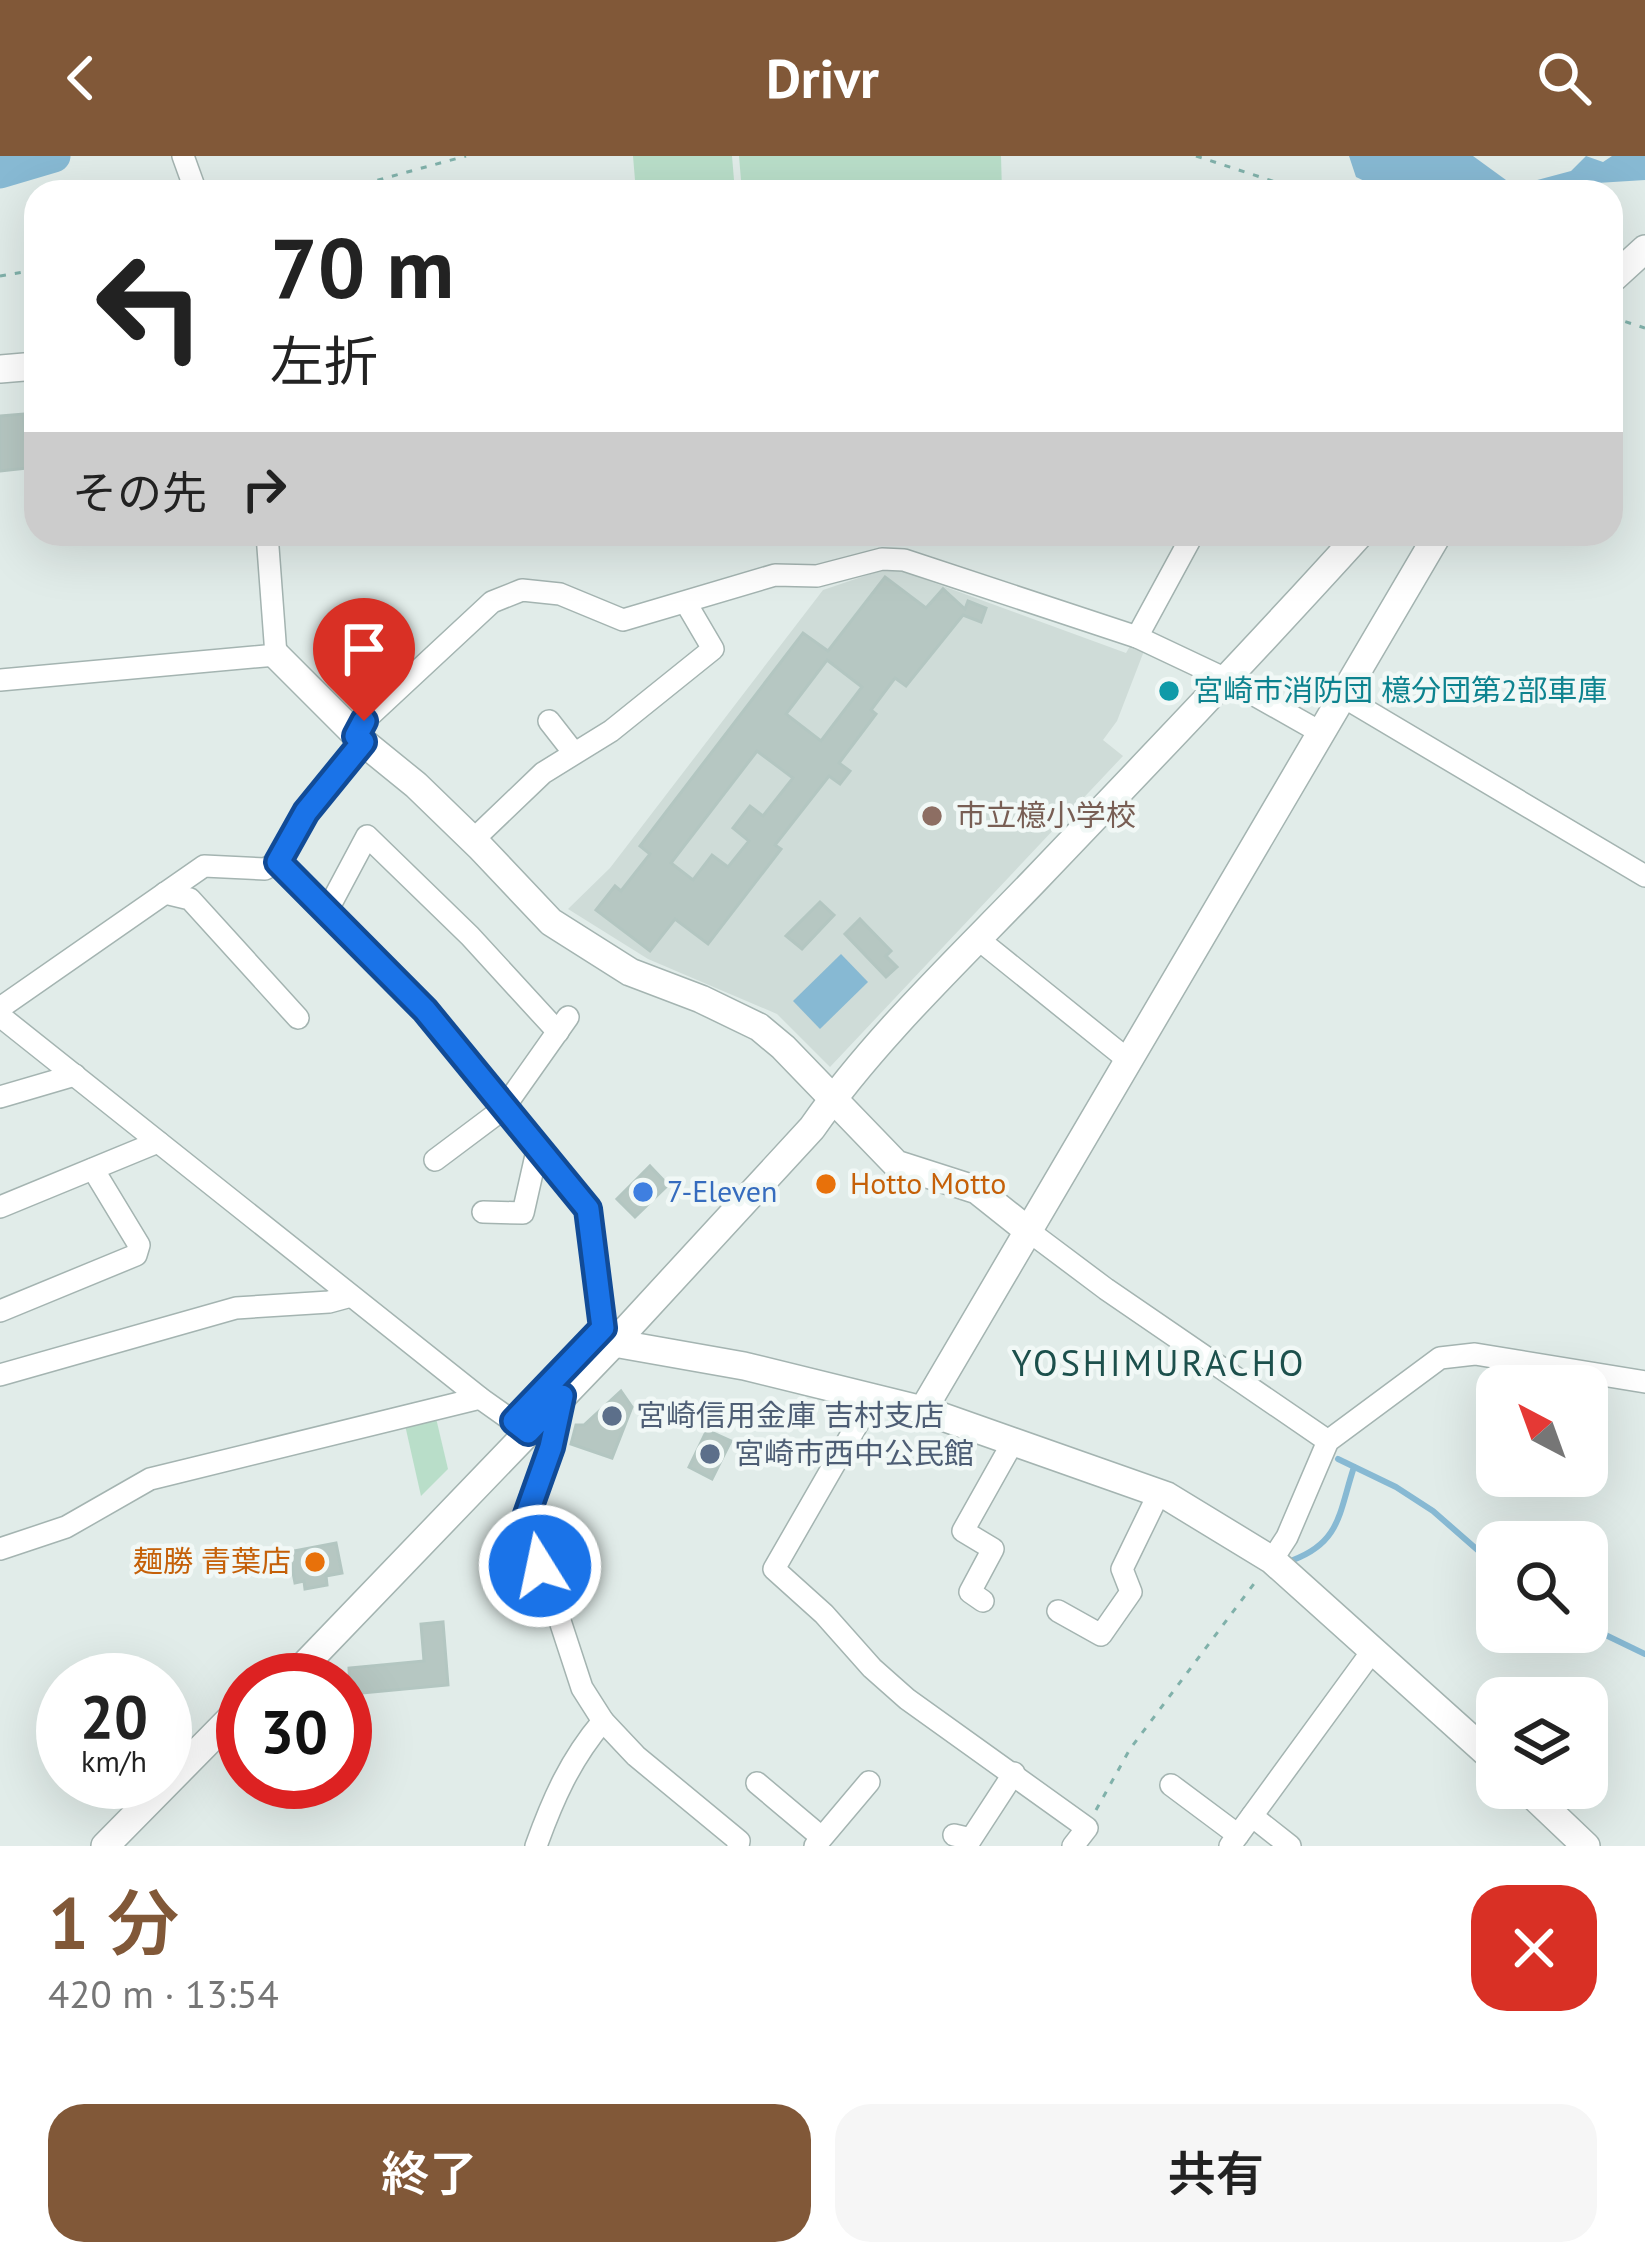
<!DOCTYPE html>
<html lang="ja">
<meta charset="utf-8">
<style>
body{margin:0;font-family:"PT Sans","Noto Sans JP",sans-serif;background:#f6f6f6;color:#222;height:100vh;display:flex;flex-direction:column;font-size:45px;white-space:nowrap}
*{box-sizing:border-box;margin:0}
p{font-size:39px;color:#767676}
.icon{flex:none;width:66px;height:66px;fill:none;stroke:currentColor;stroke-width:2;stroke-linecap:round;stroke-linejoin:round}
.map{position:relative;height:1690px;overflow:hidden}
.drawer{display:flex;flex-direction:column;background:#fff;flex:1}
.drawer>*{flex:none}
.banner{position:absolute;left:24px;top:24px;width:1599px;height:366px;border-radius:36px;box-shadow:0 12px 48px #0002;background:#fff;color:#222;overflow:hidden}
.needle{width:78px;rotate:319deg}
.buttons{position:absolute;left:1476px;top:1209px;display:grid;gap:24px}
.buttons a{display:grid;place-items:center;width:132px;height:132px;border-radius:24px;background:#fff;box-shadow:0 12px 48px #0002;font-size:60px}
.speed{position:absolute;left:36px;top:1497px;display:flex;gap:24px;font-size:60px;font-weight:700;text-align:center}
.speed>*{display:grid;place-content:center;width:156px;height:156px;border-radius:50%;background:#fff;box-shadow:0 12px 48px #0002;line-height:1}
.speed small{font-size:30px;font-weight:400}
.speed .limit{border:18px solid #d22;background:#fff;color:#111}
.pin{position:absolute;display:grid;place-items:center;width:102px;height:102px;color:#fff;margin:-123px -51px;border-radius:50% 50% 50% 0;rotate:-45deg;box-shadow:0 0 12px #0007}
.pin .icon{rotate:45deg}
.me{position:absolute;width:132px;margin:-66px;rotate:350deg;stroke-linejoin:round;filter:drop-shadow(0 0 9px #0008)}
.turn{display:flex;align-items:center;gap:42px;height:252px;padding:0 48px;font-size:54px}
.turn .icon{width:156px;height:156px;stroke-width:2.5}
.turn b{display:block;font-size:84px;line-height:102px}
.then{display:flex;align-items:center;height:114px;padding:0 48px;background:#0003;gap:24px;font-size:45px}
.round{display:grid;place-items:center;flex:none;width:126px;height:126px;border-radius:36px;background:#f6f6f6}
.overview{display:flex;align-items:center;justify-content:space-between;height:204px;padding:0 48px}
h1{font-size:72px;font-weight:600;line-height:90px;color:#815838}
.action{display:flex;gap:24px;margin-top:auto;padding:24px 48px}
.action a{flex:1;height:138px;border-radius:36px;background:#815838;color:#fff;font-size:48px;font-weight:600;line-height:138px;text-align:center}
.action a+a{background:#f6f6f6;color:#222}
header{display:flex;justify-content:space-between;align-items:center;height:156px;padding:0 48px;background:#815838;color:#fff;font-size:54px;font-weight:600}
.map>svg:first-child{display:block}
.built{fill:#cfdcd8;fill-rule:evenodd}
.green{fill:#b9dec9}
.water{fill:#87b9d3}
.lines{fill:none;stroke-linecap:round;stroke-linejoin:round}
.stream{stroke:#87b9d3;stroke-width:6}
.river{stroke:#87b9d3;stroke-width:33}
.building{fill:#b6c7c2;stroke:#b3c6c1;stroke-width:3;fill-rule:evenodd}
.service-casing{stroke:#a4b4b1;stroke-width:14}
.minor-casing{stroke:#a4b4b1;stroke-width:24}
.tertiary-casing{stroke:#a4b4b1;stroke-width:30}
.path{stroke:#80b1aa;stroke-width:3;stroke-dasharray:6 9;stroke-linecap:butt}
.service{stroke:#fff;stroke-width:10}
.minor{stroke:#fff;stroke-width:21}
.tertiary{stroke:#fff;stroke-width:27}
.route-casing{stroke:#114b97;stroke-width:30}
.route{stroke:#1a73e8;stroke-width:21}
.culture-dot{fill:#0f9aa8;stroke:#f1f8f6;stroke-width:4.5}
.education-dot{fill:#8d6e63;stroke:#f1f8f6;stroke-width:4.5}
.food-dot{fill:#e8710a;stroke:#f1f8f6;stroke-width:4.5}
.shop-dot{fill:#3f7fe0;stroke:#f1f8f6;stroke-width:4.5}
.service-dot{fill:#5c6f8a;stroke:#f1f8f6;stroke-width:4.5}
.labels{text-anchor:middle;stroke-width:9;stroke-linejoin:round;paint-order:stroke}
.culture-label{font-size:30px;fill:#0d838f;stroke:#f1f8f6;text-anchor:start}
.education-label{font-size:30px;fill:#785e54;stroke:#f1f8f6;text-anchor:start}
.food-label{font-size:30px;fill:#c56008;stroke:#f1f8f6;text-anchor:start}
.shop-label{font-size:30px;fill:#366cbe;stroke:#f1f8f6;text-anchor:start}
.service-label{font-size:30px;fill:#4e5e75;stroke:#f1f8f6;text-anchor:start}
.quarter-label{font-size:36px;letter-spacing:3px;fill:#1c504c;stroke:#f1f8f6}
</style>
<header><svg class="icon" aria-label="back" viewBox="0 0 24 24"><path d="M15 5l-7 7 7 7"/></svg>Drivr<svg class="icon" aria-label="search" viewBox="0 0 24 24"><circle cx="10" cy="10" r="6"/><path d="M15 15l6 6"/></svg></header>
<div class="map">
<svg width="1645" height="1690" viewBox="0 0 1645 1690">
<rect width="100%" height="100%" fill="#e1ece9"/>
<!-- built -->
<path class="built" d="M891 411 1126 497 1130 490 1144 495 1117 565 1103 584 1123 600 830 911 777 858 648 803 568 753 610 712 823 434ZM803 477 818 488 819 514 667 711 640 690ZM938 488 907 529 895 522 879 543 824 502ZM855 542 876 558 839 607 849 615 841 627 829 620 777 685 756 669ZM756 675 780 694 708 788 684 770 692 758 712 699 728 711Z"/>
<!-- green -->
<g class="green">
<path d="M633 0H732L735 36H636Z"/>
<path d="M739 0H1001L1002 36H742Z"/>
<path d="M436 1262 448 1313 421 1340 405 1269Z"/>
</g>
<!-- water -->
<g class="water">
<path d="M1349 0H1473L1506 24 1526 27 1571 15 1586 0 1603 6 1612 0H1645V24L1549 30 1529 36H1400L1386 31 1384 36H1375L1377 31 1356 21Z"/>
<path d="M841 798 868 826 820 873 793 845Z"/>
</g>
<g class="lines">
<!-- stream -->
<g class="stream">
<path d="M1338 1303 1396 1331 1433 1355 1497 1411"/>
<path d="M1293 1404C1341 1386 1339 1356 1354 1311"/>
<path d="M1587 1470 1645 1498"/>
</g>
<!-- river -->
<path class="river" d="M0 16 54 0"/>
</g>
<!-- building -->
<g class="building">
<path d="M23 258 28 312 0 315V260Z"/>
<path d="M885 421 926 452 943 433 965 453 968 445 986 452 981 466 963 459 906 530 895 522 871 554 876 558 839 607 850 615 840 628 829 620 775 689 781 693 708 788 675 763 650 795 596 754 615 730 621 735 650 698 640 690 803 477 828 495ZM827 504 862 531 821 585 786 558ZM757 595 793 622 763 660 750 650 733 672 749 685 728 711 712 699 693 724 671 707Z"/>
<path d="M820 746 834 759 802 793 786 780Z"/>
<path d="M860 763 891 795 886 800 897 811 886 821 845 778Z"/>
<path d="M650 1010 668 1029 635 1061 617 1043Z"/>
<path d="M621 1235 632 1251 612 1302 571 1288 576 1269H584Z"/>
<path d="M707 1274 731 1285 712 1323 689 1311Z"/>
<path d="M336 1387 342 1417 326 1420 327 1429 305 1433 304 1425 295 1427 289 1396Z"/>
<path d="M443 1466 448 1529 350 1538 349 1512 424 1505 421 1468Z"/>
</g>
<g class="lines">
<defs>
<path id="service" d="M314 1503 328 1524"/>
<g id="minor">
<path d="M183 0 196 36"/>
<path d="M1137 481 1193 378"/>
<path d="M0 524 276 499 267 378"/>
<path d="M1342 540 1645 720"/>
<path d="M549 565 574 597"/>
<path d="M356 580 364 565 492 446 522 434 560 438 623 464 775 419 817 420 882 403 904 404 1137 481 1228 524 1320 576"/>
<path d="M473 684 543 617 611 575 713 493 686 447"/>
<path d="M278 706 425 854 588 1053 603 1171"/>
<path d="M165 737 190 743 298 862"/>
<path d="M327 755 367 680 470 780 558 876"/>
<path d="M978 783 1127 903"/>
<path d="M0 852 204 710 265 713 278 706 306 656 363 586"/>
<path d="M0 860 480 1242 528 1276"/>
<path d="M0 941 75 919"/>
<path d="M435 1004 503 953 568 861"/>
<path d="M0 1051 158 986"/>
<path d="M483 1056 523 1057 537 995"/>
<path d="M1026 1073 1106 1133 1328 1285"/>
<path d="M0 1155 136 1099 139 1089 93 1013"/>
<path d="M0 1219 236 1152 329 1146 351 1140"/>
<path d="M873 1241 774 1413 824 1458 872 1512 907 1543 1087 1672 1073 1690"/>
<path d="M0 1393 66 1371 150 1323 480 1242"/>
<path d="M1272 1404 1287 1381 1328 1285 1440 1202 1475 1198 1645 1226"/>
<path d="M983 1445 970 1436 993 1393 963 1375 1013 1286"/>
<path d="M1058 1455 1101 1479 1131 1436 1122 1413 1159 1337"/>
<path d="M603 1565 636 1600 739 1685 738 1690"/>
<path d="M757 1627 820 1680"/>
<path d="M1171 1629 1238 1679"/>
<path d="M1252 1660 1290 1690"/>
<path d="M954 1679 971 1683 1014 1617"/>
<path d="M536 1690C553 1643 570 1604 603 1565L582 1532 526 1361 551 1291 561 1243"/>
<path d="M815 1690 869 1626"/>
<path d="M1230 1690 1373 1494"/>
</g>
<g id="tertiary">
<path d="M1611 124 1645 93"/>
<path d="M0 213 36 210"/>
<path d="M276 499 363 586 416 629 480 691 551 766 630 816 701 843 759 871 783 891 896 1008 977 1034 1026 1073"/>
<path d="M606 1175 614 1187 744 1210 923 1254 1167 1340 1272 1404 1497 1606"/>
<path d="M923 1254 1438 378"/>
<path d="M290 1524 614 1187 812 972C873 884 959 803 1033 726 1143 611 1253 496 1360 378"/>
<path d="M1525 1632 1586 1690"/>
<path d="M105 1690 243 1550"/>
</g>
</defs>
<!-- service casing -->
<use href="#service" class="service-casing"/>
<!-- minor casing -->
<use href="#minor" class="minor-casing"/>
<!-- tertiary casing -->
<use href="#tertiary" class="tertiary-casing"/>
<!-- path -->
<g class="path">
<path d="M1196 0 1306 36"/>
<path d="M334 36 466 0"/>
<path d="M0 120 36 114"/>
<path d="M1611 161 1645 172"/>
<path d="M1096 1654 1130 1593 1259 1421"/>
</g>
<!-- service -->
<use href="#service" class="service"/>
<!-- minor -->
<use href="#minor" class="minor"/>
<!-- tertiary -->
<use href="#tertiary" class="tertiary"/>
</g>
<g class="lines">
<defs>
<path id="route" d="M364 565 356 580 363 586 306 656 278 706 425 854 588 1053 603 1172 514 1265 528 1276 562 1240 551 1291 526 1361 540 1410"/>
</defs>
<!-- route casing -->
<use href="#route" class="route-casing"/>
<!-- route -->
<use href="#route" class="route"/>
</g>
<!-- markers -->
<circle class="culture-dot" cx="1169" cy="535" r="12"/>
<circle class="education-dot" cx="932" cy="660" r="12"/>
<g class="food-dot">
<circle cx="826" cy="1028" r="12"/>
<circle cx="315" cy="1406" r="12"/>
</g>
<circle class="shop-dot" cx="643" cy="1036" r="12"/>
<g class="service-dot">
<circle cx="612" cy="1260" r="12"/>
<circle cx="710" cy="1298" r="12"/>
</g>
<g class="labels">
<!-- culture labels -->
<g class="culture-label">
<text x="1193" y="545">宮崎市消防団 檍分団第2部車庫</text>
</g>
<!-- education labels -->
<g class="education-label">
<text x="956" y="670">市立檍小学校</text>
</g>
<!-- food labels -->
<g class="food-label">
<text x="850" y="1038">Hotto Motto</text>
<text x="291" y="1416" text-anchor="end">麺勝 青葉店</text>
</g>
<!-- shop labels -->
<g class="shop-label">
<text x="667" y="1046">7-Eleven</text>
</g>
<!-- service labels -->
<g class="service-label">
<text x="636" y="1270">宮崎信用金庫 吉村支店</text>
<text x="734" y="1308">宮崎市西中公民館</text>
</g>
<!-- quarter labels -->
<g class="quarter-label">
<text x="1159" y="1220">YOSHIMURACHO</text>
</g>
</g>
</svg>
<div class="buttons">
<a><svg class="needle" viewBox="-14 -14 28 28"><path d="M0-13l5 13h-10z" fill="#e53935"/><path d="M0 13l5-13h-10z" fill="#767676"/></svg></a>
<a><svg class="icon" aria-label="search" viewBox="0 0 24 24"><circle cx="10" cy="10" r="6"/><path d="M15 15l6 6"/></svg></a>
<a><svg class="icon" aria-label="layers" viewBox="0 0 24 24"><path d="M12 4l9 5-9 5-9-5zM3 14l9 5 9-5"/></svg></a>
</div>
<div class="speed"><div>20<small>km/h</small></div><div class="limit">30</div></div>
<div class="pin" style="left:364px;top:565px;background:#d93025"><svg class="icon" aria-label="arrive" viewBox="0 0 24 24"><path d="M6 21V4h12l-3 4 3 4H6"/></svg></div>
<svg class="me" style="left:540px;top:1410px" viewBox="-20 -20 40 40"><circle r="17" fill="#1a73e8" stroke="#fff" stroke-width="3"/><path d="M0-11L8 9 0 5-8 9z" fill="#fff"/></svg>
<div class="banner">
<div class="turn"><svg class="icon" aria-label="left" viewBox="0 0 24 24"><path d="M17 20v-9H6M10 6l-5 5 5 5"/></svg><div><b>70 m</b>左折</div></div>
<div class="then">その先<svg class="icon" aria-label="right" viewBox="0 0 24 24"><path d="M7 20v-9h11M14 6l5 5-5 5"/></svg></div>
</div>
</div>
<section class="drawer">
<div class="overview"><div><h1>1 分</h1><p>420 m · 13:54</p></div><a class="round" style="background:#d93025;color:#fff"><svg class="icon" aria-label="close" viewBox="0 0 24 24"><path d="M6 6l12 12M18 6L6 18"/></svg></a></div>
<div class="action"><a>終了</a><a>共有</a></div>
</section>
